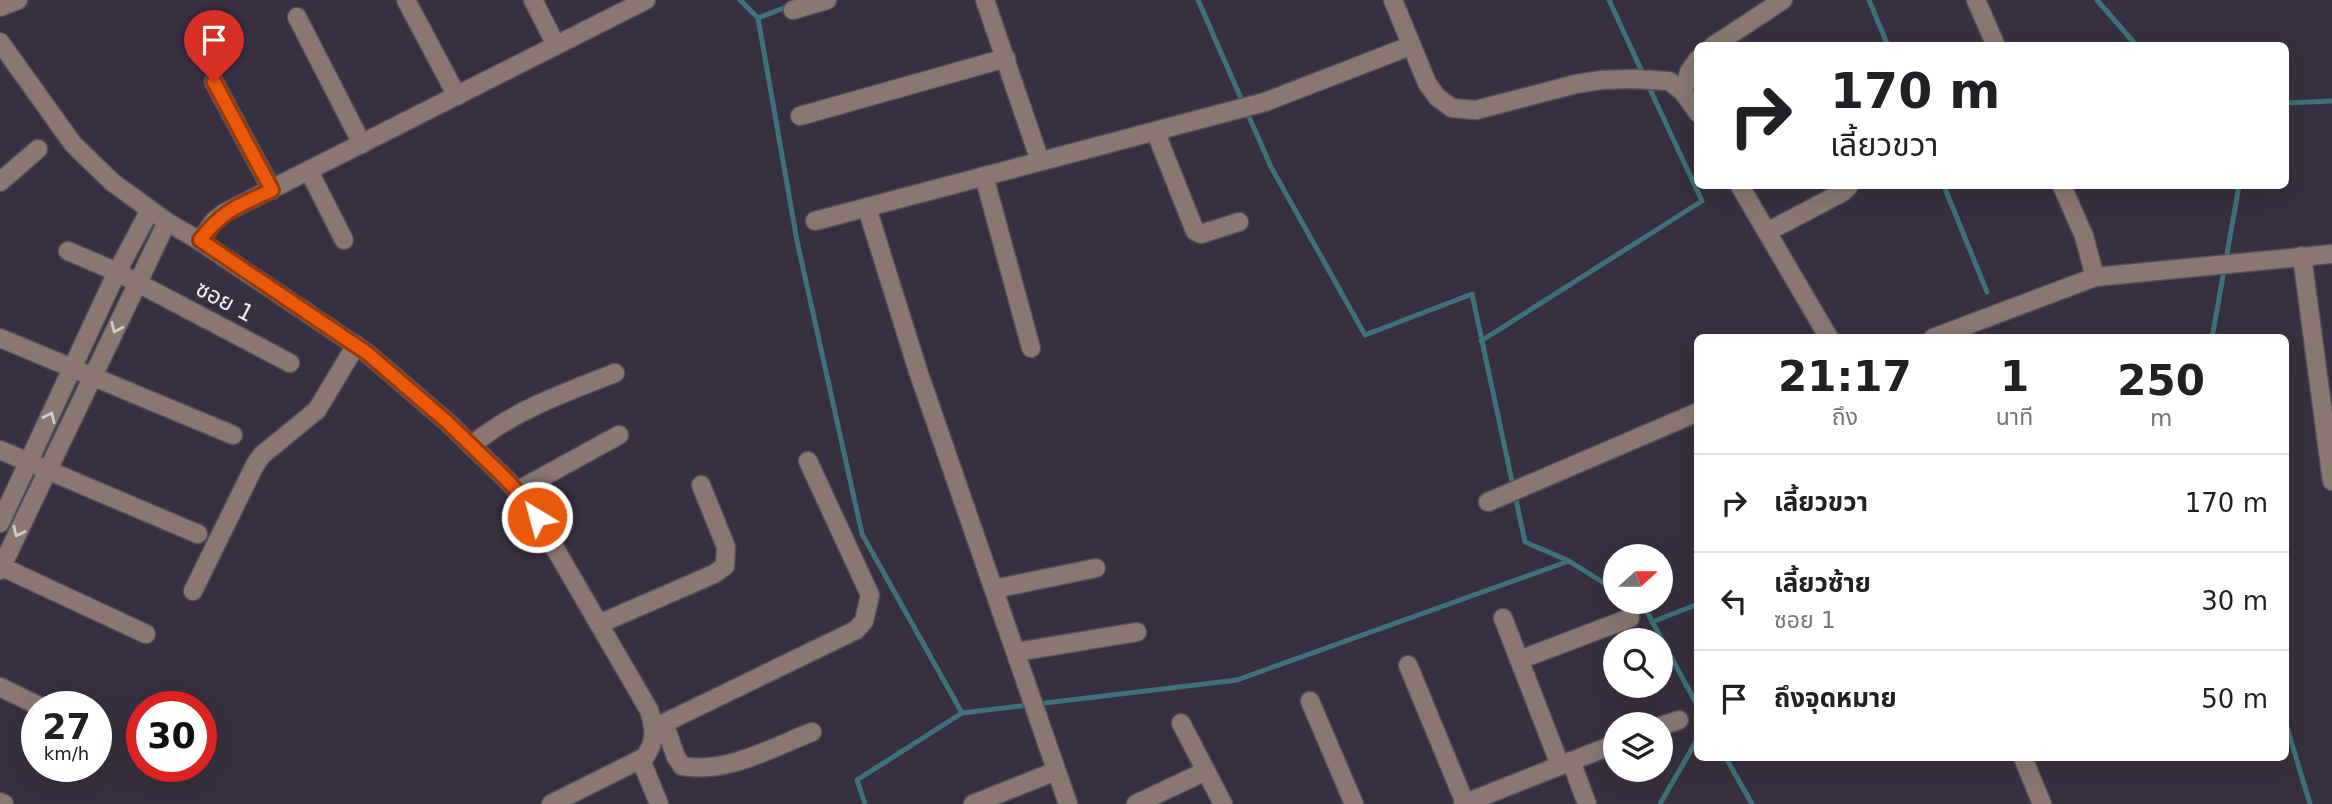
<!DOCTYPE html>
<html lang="th">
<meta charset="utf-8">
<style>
body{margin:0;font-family:"DejaVu Sans","Noto Sans Thai",sans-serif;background:#f6f6f6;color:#202124;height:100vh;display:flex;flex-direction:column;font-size:26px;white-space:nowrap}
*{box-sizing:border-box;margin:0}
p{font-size:23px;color:#757577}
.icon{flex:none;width:38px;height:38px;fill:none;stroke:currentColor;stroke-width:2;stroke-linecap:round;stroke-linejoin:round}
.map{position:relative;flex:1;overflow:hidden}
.panel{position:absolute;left:1694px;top:334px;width:595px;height:427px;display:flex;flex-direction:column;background:#fff;border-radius:10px;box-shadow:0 7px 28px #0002}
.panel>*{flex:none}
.top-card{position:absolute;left:1694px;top:42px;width:595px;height:147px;border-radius:10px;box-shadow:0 7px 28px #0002;background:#fff;color:#202124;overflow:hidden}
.needle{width:46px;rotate:69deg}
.tools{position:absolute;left:1603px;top:544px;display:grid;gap:14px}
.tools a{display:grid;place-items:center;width:70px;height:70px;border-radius:50%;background:#fff;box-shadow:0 7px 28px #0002;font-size:35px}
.speed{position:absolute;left:21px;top:691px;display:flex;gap:14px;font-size:35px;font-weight:700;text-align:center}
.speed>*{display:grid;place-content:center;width:91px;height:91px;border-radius:50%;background:#fff;box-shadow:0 7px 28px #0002;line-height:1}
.speed small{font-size:18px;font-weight:400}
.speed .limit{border:10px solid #d22;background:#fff;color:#111}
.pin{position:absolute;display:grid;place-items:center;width:60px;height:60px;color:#fff;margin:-72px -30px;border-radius:50% 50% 50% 0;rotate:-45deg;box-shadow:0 0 7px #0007}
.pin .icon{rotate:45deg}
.me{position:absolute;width:77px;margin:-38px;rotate:323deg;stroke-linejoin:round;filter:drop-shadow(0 0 5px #0008)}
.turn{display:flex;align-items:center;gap:24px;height:147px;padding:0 21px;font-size:32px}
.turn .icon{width:91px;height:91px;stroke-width:2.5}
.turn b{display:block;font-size:49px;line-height:60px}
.eta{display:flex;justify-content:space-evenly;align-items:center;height:119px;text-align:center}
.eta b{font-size:42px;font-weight:600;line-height:49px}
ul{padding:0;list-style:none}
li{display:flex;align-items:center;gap:21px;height:98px;padding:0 21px;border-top:2px solid #e0e0e0}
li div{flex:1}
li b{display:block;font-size:26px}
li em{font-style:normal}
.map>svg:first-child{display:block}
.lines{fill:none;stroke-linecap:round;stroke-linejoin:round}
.stream{stroke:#3e717b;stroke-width:5}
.minor-casing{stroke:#554e5d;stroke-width:21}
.minor{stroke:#8a7772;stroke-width:18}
.oneway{stroke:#d3cad0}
.route-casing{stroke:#983908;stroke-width:18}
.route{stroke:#ea580c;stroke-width:12}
.labels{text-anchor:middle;stroke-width:7;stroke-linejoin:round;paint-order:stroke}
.street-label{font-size:23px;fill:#f2eef8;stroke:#373040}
</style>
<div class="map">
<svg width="2332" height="804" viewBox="0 0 2332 804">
<rect width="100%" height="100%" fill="#373040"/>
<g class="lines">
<!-- stream -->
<g class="stream">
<path d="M740 0 758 18 797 241 862 534 962 713"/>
<path d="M1609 0 1644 76"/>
<path d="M1869 0 1888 46"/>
<path d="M2097 0 2137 46"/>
<path d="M758 18 789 6"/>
<path d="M2286 103 2332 101"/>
<path d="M1944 186 1987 292"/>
<path d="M2212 338 2239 186"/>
<path d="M1481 341 1702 201 1648 85"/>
<path d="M1569 561 1615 590"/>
<path d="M1633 602 1646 610 1698 707"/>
<path d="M1652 622 1698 604"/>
<path d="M2286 724 2310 804"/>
<path d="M1726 758 1752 804"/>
<path d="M865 804 857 780 962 713 1237 680 1569 561 1525 542 1472 294 1365 335 1271 167 1198 0"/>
<path d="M1660 804 1698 738"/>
</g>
<defs>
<g id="minor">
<path d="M406 0 457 96"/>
<path d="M533 0 556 45"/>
<path d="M985 0 1040 161"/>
<path d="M1393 0 1427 83 1437 97 1452 108 1476 110 1576 84 1601 80 1633 79 1669 81 1683 92 1698 113"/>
<path d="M1976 0 1996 46"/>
<path d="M0 7 18 0"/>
<path d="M793 10 827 0"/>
<path d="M297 17 362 144"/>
<path d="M0 42 73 144 112 182 167 222 200 241 367 353 446 421 506 479 527 502 546 533 649 710C655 729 656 741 645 757L551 804"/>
<path d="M1713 46 1783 0"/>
<path d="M214 82 272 190"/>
<path d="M1683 92 1689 72 1698 59"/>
<path d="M800 116 1006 58"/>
<path d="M1156 133 1195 231 1201 234 1239 222"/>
<path d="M309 171 344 240"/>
<path d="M984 176 1031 348"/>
<path d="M0 182 38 149"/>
<path d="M1740 186 1829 338"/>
<path d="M2062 186 2084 236 2095 277"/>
<path d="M867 208 918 371 1068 804"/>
<path d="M815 221 1265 102 1410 46"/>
<path d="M1767 232 1843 192 1849 186"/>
<path d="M200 241 214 221 226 212 646 0"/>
<path d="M68 251 117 272 290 363"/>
<path d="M2302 256 2332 481"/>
<path d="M0 338 233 435"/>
<path d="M1933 338 2095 277 2332 254"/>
<path d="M471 446C512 411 566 392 615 373"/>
<path d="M0 450 198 534"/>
<path d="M517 491 619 435"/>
<path d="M1488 502 1698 412"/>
<path d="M0 523 117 272 150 210"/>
<path d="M0 566 146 634"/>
<path d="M0 570 167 222"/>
<path d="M994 589 1096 568"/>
<path d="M193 591 255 465 262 455 317 410 356 345"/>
<path d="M1503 618 1560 765"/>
<path d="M599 624 714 574 725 566 726 547 701 485"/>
<path d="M1016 652 1137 632"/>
<path d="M1519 660 1630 618"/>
<path d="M1408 665 1465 803"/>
<path d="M0 687 41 707"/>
<path d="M1310 701 1354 804"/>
<path d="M664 723 676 757 682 766C727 774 771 748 812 732"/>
<path d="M1181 723 1223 804"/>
<path d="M1661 726 1679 720"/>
<path d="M654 728 856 630 864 621 870 595 808 461"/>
<path d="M2023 758 2042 804"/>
<path d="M641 760 659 804"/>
<path d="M1571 761 1587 804"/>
<path d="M0 802 4 804"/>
<path d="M973 804 1056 771"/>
<path d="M1136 804 1206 771"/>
<path d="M1463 804 1615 744"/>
</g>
</defs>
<!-- minor casing -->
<use href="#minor" class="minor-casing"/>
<!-- minor -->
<use href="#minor" class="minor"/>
</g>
<!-- one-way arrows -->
<defs><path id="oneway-chevron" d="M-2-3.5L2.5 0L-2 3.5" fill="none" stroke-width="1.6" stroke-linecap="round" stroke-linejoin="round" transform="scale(1.75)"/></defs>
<g class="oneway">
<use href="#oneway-chevron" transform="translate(116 328) rotate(114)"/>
<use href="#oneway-chevron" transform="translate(50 417) rotate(-65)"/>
<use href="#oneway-chevron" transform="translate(18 532) rotate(115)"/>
</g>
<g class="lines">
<defs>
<path id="route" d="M214 82 272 190C238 206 223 210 200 240L367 353 446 421 506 479 527 502 537 517"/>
</defs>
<!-- route casing -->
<use href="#route" class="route-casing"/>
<!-- route -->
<use href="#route" class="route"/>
</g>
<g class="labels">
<!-- street labels -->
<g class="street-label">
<text transform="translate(225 301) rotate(28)" y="8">ซอย 1</text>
</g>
</g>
</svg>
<div class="tools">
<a><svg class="needle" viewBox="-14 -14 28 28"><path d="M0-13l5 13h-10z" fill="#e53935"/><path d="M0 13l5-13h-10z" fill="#757577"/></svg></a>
<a><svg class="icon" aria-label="search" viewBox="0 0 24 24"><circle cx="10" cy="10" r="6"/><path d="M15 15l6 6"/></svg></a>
<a><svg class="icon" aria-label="layers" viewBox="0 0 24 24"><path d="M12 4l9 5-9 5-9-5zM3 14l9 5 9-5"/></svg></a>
</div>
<div class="speed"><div>27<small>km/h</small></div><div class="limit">30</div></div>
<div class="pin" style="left:214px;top:82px;background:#d93025"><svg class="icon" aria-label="arrive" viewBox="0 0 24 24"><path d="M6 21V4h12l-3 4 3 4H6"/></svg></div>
<svg class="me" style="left:537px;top:517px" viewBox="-20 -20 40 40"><circle r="17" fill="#ea580c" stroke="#fff" stroke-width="3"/><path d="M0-11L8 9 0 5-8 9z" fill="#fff"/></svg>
<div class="top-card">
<div class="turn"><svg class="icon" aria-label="right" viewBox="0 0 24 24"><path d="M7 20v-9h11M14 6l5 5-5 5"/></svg><div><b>170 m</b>เลี้ยวขวา</div></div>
</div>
<section class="panel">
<div class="eta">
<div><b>21:17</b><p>ถึง</p></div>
<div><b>1</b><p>นาที</p></div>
<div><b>250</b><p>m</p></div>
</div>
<ul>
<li><svg class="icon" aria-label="right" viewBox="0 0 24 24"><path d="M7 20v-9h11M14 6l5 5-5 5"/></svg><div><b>เลี้ยวขวา</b></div><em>170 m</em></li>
<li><svg class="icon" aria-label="left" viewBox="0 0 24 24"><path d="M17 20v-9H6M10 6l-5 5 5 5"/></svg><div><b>เลี้ยวซ้าย</b><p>ซอย 1</p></div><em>30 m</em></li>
<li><svg class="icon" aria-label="arrive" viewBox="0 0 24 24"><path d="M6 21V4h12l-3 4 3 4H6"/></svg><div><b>ถึงจุดหมาย</b></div><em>50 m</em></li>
</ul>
</section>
</div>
